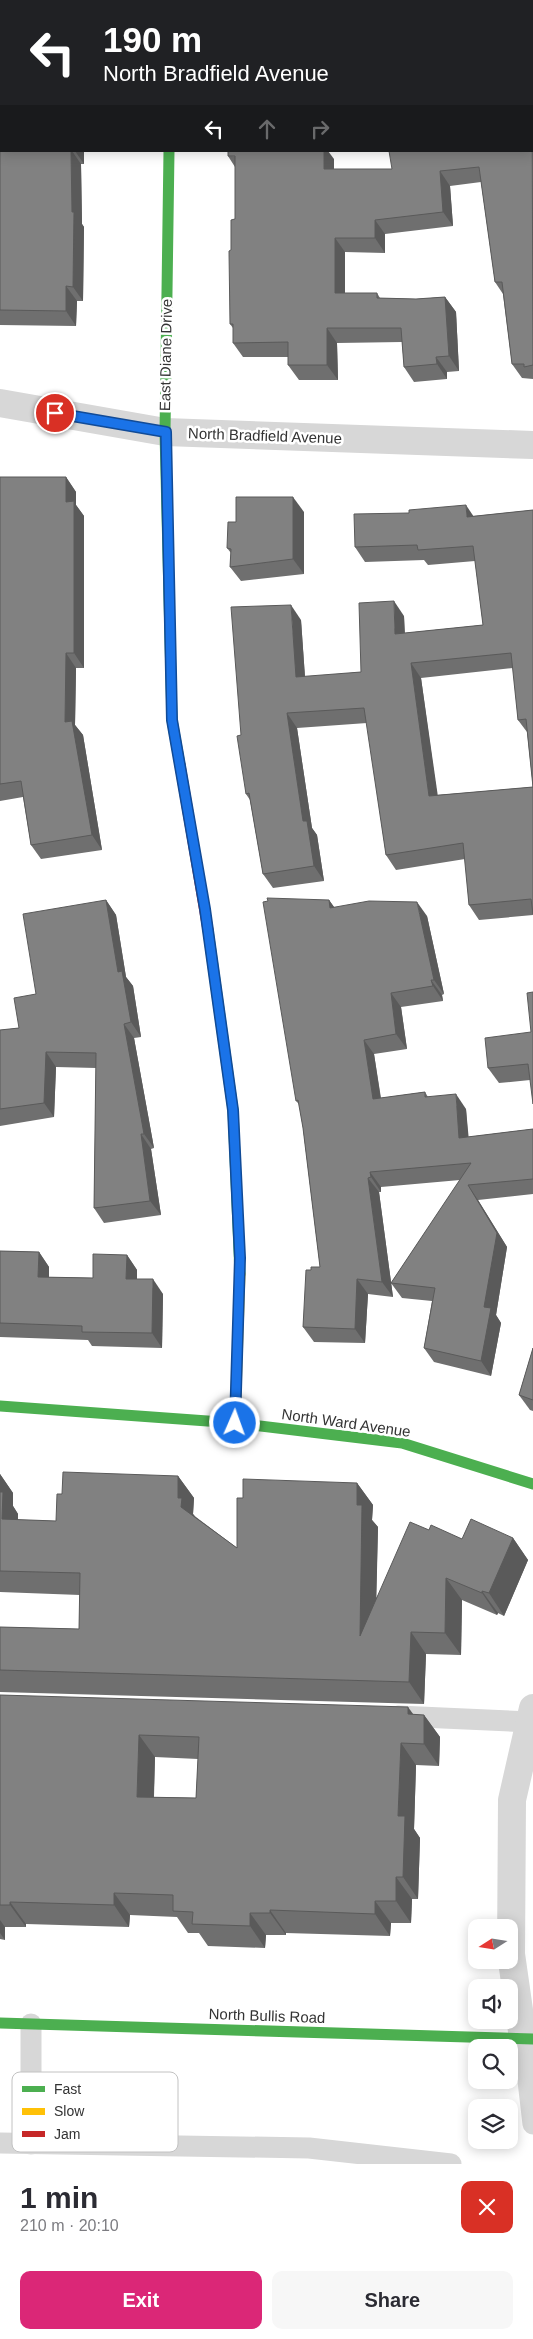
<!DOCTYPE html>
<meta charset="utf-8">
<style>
body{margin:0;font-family:Arial,sans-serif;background:#f7f7f7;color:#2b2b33;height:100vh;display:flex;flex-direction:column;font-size:19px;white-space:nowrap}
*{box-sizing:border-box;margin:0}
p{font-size:16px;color:#7c7c81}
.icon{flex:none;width:28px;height:28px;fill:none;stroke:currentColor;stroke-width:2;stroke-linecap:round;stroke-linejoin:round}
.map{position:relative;height:2164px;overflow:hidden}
.details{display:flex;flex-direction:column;background:#fff;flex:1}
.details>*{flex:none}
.banner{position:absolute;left:0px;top:0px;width:534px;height:152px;box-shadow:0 2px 12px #0003;background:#202124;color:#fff;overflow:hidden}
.needle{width:32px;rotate:258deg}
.controls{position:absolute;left:468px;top:1919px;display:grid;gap:10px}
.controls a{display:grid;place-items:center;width:50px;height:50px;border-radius:10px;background:#fff;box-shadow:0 2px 12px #0003;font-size:25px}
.pin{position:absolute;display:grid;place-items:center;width:42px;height:42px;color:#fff;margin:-21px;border:2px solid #fff;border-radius:50%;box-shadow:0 1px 5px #0007}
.me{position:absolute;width:55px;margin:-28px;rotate:2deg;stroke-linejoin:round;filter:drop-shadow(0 0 4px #0008)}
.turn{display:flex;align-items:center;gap:18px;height:105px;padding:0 20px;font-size:22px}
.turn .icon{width:65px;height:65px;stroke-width:2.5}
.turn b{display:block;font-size:35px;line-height:42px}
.lanes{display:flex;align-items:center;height:48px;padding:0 20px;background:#0003;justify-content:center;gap:25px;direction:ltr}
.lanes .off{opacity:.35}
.round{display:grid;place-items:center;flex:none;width:52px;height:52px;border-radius:10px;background:#f7f7f7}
.overview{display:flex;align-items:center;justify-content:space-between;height:85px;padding:0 20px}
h1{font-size:30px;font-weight:700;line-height:38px}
.cta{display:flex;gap:10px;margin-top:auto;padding:10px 20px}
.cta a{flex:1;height:58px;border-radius:10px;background:#db2777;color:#fff;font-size:20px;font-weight:700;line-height:58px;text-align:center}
.cta a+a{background:#f7f7f7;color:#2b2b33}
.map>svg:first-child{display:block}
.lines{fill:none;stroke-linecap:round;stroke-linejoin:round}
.lane{stroke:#d7d7d7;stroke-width:21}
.street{stroke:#d7d7d7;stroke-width:28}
.fast{stroke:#4caf50;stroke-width:11}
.slow{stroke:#ffc107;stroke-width:11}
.jam{stroke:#c62828;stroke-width:11}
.wall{fill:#6f6f6f;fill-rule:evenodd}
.shaded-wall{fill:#5a5a5a}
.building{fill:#818181;stroke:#5a5a5a;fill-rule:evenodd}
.route-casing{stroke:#114b97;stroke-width:12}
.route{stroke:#1a73e8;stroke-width:9}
.labels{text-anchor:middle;stroke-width:5;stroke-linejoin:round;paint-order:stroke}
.street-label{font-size:15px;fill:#333;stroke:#fff}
.key{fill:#fff;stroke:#c2c2c2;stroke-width:1}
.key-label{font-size:14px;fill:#333}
</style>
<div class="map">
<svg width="533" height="2164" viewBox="0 0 533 2164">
<rect width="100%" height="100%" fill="#fff"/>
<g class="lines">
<!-- lane -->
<g class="lane">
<path d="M398 1716 530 1722"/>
<path d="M523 2038 533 2124"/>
<path d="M0 2143 309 2148 451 2164"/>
<path d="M31 2144V2024"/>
</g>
<!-- street -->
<g class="street">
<path d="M170 1V0"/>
<path d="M0 403 165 432 533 445"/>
<path d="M523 2038 511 1954 512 1800 533 1708"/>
</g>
<!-- fast -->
<g class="fast">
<path d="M169 151 165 432 172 720 180 765"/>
<path d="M208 930 233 1110 240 1274"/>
<path d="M0 1406 235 1423 402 1443 533 1484"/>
<path d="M0 2023 533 2039"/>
</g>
<!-- slow -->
<path class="slow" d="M235 1423 240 1274"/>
<!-- jam -->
<path class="jam" d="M180 765 208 930"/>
</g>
<!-- wall -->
<g class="wall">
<path d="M0 0H75V1H1V73L0 71Z"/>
<path d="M533 0V379L522 378 512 364 503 294 495 282 481 182 450 186 453 226 385 234V253L345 252V293H377L380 298 416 299 445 297 456 312 459 371 447 372V379L414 382 404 367 402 342 337 343 338 380H299L288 365V357H243L233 343V328L230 324 231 250 235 219V167L228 156 334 159V169H392L532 151Z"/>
<path d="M0 134 1 151H84V164H81L82 224 84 227 83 301H77L76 326 0 325Z"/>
<path d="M0 477H66L76 492V505L84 516V668H76L75 725 83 735 102 850 41 859 31 845 23 797 0 801Z"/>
<path d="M533 510V915L479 920 469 905 465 859 396 870 386 855 367 723 297 728 312 828 317 835 324 881 273 888 263 874 250 800 246 794 241 735 301 620 305 677 361 672 404 616 405 633 483 625 475 561 428 565 424 560 365 562 355 547 474 516ZM513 668 518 720 527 732 533 787 437 795 421 678Z"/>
<path d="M304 512V574L241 581 230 567 231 553 227 548 236 522Z"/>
<path d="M106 900 116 915 126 977 133 986 141 1037 134 1038 154 1148 151 1149 161 1215 104 1223 94 1208 96 1068 56 1067 54 1117 0 1126V1030L19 1028 36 994Z"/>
<path d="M329 900 334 907 427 916 444 994 442 995 443 1001 401 1007 407 1049 374 1054 381 1098 425 1092 428 1097 466 1109 468 1137 533 1129V1194L478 1200 507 1247 496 1315 501 1323 491 1376 434 1362 424 1348 432 1301 402 1298 391 1283 460 1180 381 1187V1192H379L393 1297 368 1294 365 1343 314 1342 303 1327 311 1270 320 1267 303 1128 299 1104 296 1101Z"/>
<path d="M531 1032 530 1080 499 1083 488 1068Z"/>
<path d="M0 1251 39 1252 49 1267V1277L93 1278 127 1255 137 1270V1279L163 1294 162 1348 92 1346 88 1340 0 1337Z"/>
<path d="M533 1348V1411L530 1410 519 1395Z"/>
<path d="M0 1474 13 1493V1506L18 1514V1520L56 1521 62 1494 178 1476 194 1498 193 1514 196 1517 237 1548 243 1498 357 1483 373 1505 372 1520 378 1527 376 1598 429 1530 462 1539 513 1538 528 1560 504 1616 498 1613 497 1615 462 1600 461 1655 426 1654 424 1704 0 1692V1627L79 1629 80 1595 0 1592Z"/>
<path d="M0 1695 424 1715 440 1737 439 1766 416 1765 414 1829 420 1838 418 1899H412L411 1923H391L390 1936 286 1933V1935H266L265 1948 208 1946 199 1933H188L177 1917 130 1915 129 1927 26 1924V1927H5V1940L0 1939ZM155 1757 198 1759 196 1798 154 1797Z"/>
</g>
<!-- shaded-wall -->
<g class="shaded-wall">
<rect x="64" y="0" width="11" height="1"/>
<rect x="319" y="0" width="10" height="1"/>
<path d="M528 0H533V9L532 1H528Z"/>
<path d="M532 15H533V94L532 89Z"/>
<path d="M71 151H72L81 164 82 224 84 227 83 301 73 287Z"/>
<path d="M75 151H84V164Z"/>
<path d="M319 151H328L334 159V184L324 169Z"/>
<path d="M440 171 450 186 453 226 443 212Z"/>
<path d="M375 220 385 234V253L375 238Z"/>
<path d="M335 238 345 252V308L335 293Z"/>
<path d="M66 286 77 301 76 326 66 311Z"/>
<path d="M445 297 456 312 459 371 449 356Z"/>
<path d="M327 328 337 343 338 380 327 365Z"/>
<path d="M436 357 447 372V379L437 364Z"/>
<path d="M66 477 76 492V505L84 516V668L74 653 66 502Z"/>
<path d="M293 497 304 512V574L293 559Z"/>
<path d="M466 505 476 520 467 517Z"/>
<path d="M394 601 404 616 405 649 395 634Z"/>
<path d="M291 605 301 620 306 692 296 677Z"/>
<path d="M66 653 76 668 75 725 83 735 102 850 92 835 65 722Z"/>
<path d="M411 663 421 678 440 811 429 796Z"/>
<path d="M287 713 297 728 312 828 317 835 324 881 314 866 303 821Z"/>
<path d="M106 900 116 915 126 977 133 986 141 1037 131 1022 118 972Z"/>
<path d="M329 900 339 914 330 908Z"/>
<path d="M417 902 427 916 444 994 434 980Z"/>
<path d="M431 980 442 995 443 1001 433 986Z"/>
<path d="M391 993 401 1007 407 1049 396 1034Z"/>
<path d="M124 1024 134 1038 154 1148 144 1134Z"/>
<path d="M364 1040 374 1054 383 1114 373 1099Z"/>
<path d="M46 1052 56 1067 54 1117 44 1103Z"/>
<path d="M456 1094 466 1109 470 1152 459 1138Z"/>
<path d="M141 1134 151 1149 161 1215 150 1201Z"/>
<path d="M370 1172 381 1187V1192L371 1177Z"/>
<path d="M368 1178 379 1192 393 1297 382 1282Z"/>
<path d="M468 1185 478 1200 507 1247 496 1315 501 1323 491 1376 481 1361 484 1307Z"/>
<path d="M39 1252 49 1267V1292L38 1277Z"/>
<path d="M127 1255 137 1270V1294L126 1279Z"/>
<path d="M153 1279 163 1294 162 1348 152 1333Z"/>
<path d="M357 1279 368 1294 365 1343 355 1329Z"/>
<path d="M0 1474 13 1493V1506L18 1514 17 1541 2 1519 0 1495Z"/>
<path d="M178 1476 194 1498 193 1514 197 1520 181 1507 178 1498Z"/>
<path d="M357 1483 373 1505 372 1520 378 1527 375 1658 360 1636 357 1505Z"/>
<path d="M513 1538 528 1560 504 1616 489 1593Z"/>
<path d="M446 1578 462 1600 461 1655 445 1633Z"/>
<path d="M482 1591 498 1613 497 1615 482 1593Z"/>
<path d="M411 1632 426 1654 424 1704 409 1682Z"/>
<path d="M408 1707 424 1729 408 1714Z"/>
<path d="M424 1715 440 1737 439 1766 424 1744Z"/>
<path d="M139 1735 155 1757 153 1819 137 1797Z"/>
<path d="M401 1743 416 1765 414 1829 420 1838 418 1899 403 1877 398 1816Z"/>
<path d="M396 1877 412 1899 411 1923 396 1901Z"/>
<path d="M114 1893 130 1915 129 1927 114 1905Z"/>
<path d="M375 1901 391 1923 390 1936 375 1914Z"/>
<path d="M10 1902 26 1924V1927L10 1905Z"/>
<path d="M270 1910 286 1933V1935L270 1913Z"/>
<path d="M250 1913 266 1935 265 1948 250 1926Z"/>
<path d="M0 1920 5 1927V1940L0 1933Z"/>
</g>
<!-- building -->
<g class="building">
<path d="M0 0H64V1H1V63H0Z"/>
<rect x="227" y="0" width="92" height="1"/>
<rect x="452" y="0" width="76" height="1"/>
<path d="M532 89 533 365 524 367V364H512L502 282H495L479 167 440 171 443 212 375 220V238H335V293H377V298L416 299 445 297 449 356 436 357 437 364 404 367 401 328H327V365H288V342L233 343V324H230L229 251 231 250V220L235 219V156H228V151H324V169H392L389 151H532Z"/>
<path d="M0 134H1V151H71L72 212H74L73 287 66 286V311L0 310Z"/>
<path d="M0 477H66V502L74 501V653H66L65 722 72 721 92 835 31 845 21 781 0 784Z"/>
<path d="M236 497H293V559L230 567 231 549 227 548 228 522H236Z"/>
<path d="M466 505 467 517 533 510V914L531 899 469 905 463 843 386 855 364 708 287 713 303 821H307L314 866 263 874 249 793 246 794 237 736 241 735 231 607 291 605 296 677 361 672 359 603 394 601 395 634 483 625 473 546 418 550 417 545 355 547 354 514 409 513V510ZM511 653 518 720 526 719 533 787 429 796 411 663Z"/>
<path d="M267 898 329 900 330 908 369 901 417 902 434 980H431L433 986 391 993 396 1034 364 1040 373 1099 425 1092V1097L456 1094 459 1138 533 1129V1179L468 1185 497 1233 484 1307 491 1308 481 1361 424 1348 435 1288 391 1283 471 1163 370 1172 371 1177 368 1178 382 1282 357 1279 355 1329 303 1327 306 1270H311V1267H320L303 1128 298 1100 296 1101 263 902 268 901Z"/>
<path d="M106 900 118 972 122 971 131 1022 124 1024 144 1134H141L150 1201 94 1208 96 1053 46 1052 44 1103 0 1109V1030L19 1028 14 998 36 994 23 914Z"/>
<path d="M533 992V1104L528 1064 488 1068 485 1038 531 1032 527 993Z"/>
<path d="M0 1251 39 1252 38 1277 93 1278V1254L127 1255 126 1279H153L152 1333 82 1332V1326L0 1323Z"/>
<path d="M533 1348V1400L519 1395Z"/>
<path d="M63 1472 178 1476V1498H182L181 1507 237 1548V1498H243V1479L357 1483V1505H362L360 1636 410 1522 429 1530 431 1525 462 1539 471 1519 513 1538 489 1593 482 1591V1593L446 1578 445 1633 411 1632 409 1682 0 1670V1627L79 1629 80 1573 0 1571V1492H3L2 1519 56 1521 57 1494H62Z"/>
<path d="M0 1695 408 1707V1714L424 1715V1744L401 1743 398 1816H405L403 1877H396V1901H375V1914L270 1910V1913H250V1926L192 1924 193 1912 173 1911V1895L114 1893V1905L10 1902V1905H0ZM139 1735 199 1737 196 1798 137 1797Z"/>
</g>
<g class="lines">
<defs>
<path id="route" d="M55 413 166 432 172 720 205 909 233 1110 240 1258 235 1423"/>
</defs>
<!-- route casing -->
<use href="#route" class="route-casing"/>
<!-- route -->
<use href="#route" class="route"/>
</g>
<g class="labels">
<!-- street labels -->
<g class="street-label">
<text transform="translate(166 355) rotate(-89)" y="5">East Diane Drive</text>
<text transform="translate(265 436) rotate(2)" y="5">North Bradfield Avenue</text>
<text transform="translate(346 1423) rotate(8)" y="5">North Ward Avenue</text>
<text transform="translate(267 2016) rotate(2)" y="5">North Bullis Road</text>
</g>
</g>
<!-- legend -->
<rect x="12" y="2072" width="166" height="80" rx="8" class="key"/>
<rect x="22" y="2086" width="23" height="6" fill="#4caf50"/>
<rect x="22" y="2108" width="23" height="7" fill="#ffc107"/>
<rect x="22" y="2131" width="23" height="6" fill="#c62828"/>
<g class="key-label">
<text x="54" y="2094">Fast</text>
<text x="54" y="2116">Slow</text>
<text x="54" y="2139">Jam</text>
</g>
</svg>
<div class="controls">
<a><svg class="needle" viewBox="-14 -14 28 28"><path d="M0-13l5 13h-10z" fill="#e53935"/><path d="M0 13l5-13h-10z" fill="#7c7c81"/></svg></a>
<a><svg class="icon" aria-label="sound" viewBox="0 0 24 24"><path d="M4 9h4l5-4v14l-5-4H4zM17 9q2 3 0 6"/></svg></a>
<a><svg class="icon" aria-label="search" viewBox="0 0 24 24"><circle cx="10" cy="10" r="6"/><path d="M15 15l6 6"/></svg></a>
<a><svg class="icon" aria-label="layers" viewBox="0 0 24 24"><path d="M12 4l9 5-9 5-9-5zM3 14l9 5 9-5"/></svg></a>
</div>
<div class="pin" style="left:55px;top:413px;background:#d93025"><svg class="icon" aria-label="arrive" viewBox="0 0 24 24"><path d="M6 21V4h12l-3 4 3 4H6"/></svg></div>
<svg class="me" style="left:235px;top:1423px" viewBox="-20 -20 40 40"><circle r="17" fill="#1a73e8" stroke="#fff" stroke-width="3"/><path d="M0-11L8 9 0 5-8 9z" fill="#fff"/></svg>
<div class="banner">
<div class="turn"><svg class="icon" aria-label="left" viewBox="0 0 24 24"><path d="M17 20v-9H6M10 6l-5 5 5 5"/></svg><div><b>190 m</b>North Bradfield Avenue</div></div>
<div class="lanes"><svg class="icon" aria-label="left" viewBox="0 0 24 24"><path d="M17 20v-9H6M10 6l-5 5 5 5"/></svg><svg class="icon off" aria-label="ahead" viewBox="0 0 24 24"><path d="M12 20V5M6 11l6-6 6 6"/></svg><svg class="icon off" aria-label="right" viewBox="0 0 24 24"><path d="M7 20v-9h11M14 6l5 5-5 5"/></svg></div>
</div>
</div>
<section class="details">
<div class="overview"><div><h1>1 min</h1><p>210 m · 20:10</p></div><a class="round" style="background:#d93025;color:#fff"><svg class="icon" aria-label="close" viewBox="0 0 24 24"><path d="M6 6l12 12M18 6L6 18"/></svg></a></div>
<div class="cta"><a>Exit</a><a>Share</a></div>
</section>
